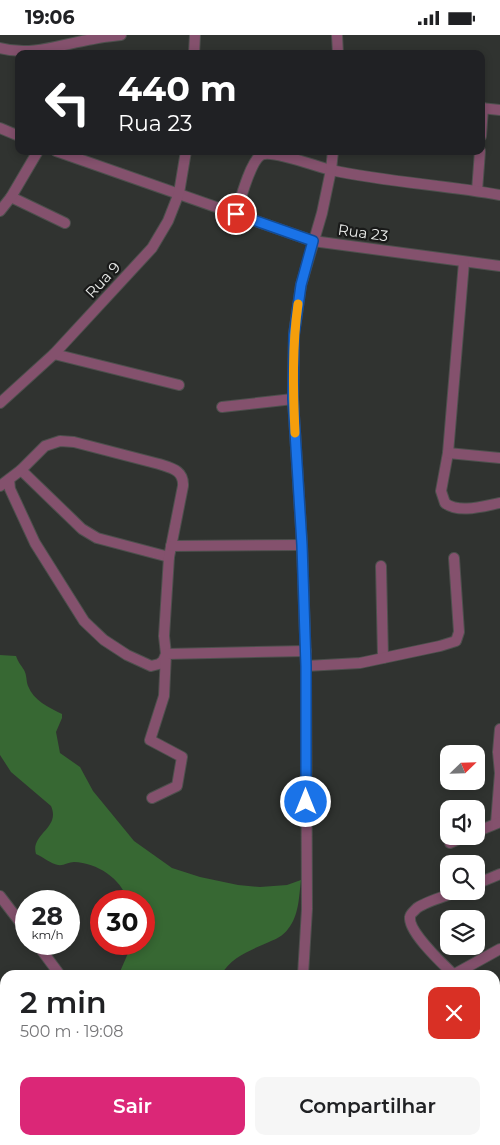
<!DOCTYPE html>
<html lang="pt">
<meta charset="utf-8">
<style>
body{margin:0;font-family:Montserrat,sans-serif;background:#f6f6f6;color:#202124;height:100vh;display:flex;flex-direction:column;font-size:19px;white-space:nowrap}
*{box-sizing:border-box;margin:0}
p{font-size:16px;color:#757577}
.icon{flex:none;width:28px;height:28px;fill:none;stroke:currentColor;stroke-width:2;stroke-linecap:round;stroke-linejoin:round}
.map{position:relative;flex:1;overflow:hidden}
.details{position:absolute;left:0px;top:935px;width:500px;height:175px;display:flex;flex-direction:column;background:#fff;border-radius:15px 15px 0 0;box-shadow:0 2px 8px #0003}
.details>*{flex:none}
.top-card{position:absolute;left:15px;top:15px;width:470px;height:105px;border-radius:10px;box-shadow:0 2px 8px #0003;background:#202124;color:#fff;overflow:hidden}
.needle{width:32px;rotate:67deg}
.buttons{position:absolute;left:440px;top:710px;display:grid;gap:10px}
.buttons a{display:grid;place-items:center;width:45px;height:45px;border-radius:10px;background:#fff;box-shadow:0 2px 8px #0003;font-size:25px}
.speed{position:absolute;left:15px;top:855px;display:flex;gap:10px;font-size:25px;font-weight:700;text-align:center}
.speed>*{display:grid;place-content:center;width:65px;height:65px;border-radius:50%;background:#fff;box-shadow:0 2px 8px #0003;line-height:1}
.speed small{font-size:12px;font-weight:400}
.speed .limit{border:8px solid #d22;background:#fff;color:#111}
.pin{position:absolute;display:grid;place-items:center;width:42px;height:42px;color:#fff;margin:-21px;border:2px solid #fff;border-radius:50%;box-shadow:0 1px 5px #0007}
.me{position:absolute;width:55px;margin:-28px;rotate:0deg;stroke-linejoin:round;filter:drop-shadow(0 0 4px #0008)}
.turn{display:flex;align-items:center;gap:18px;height:105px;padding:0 20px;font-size:22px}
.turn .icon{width:65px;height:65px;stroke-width:2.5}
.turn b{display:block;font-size:35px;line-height:42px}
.round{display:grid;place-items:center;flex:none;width:52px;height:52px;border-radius:10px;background:#f6f6f6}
.overview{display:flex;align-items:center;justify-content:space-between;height:85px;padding:0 20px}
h1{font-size:30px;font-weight:600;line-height:38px}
.primary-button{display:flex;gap:10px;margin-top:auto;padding:10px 20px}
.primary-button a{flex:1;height:58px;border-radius:10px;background:#db2777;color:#fff;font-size:20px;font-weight:600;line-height:58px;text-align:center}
.primary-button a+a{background:#f6f6f6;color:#202124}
.status{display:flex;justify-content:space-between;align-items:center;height:35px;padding:0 25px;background:#fff;direction:ltr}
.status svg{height:14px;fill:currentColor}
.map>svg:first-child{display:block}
.green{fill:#376833}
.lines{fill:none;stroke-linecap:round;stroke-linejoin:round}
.minor-casing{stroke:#4d504d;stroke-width:12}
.minor{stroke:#84516d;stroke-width:10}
.route-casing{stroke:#114b97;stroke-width:12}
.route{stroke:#1a73e8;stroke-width:9}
.slow{stroke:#f59e0b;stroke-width:9}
.labels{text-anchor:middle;stroke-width:4.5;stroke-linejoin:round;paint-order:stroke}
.street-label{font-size:15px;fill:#e8eae8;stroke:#191a19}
</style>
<div class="status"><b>19:06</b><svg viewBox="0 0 49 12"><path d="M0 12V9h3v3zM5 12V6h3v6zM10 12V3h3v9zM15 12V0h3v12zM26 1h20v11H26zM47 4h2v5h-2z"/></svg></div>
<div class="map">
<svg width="500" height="1110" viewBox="0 0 500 1110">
<rect width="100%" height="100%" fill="#303330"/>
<!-- green -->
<g class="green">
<path d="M0 620 16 621C18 627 21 630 24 635 27 640 26 646 28 651 34 666 48 672 62 679V683L56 697 60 718 80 732 93 756 134 806 172 833 200 842 238 850 260 852 287 850 301 845C299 861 299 881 288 894 283 901 276 904 269 907 251 915 231 922 221 940H142L141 937 136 935 124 940 119 939 132 909H144V866H128C121 843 97 828 74 827 69 827 63 831 58 830 51 829 43 822 36 819 30 799 61 793 51 771L11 737 0 720Z"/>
<path d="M135 1105H202L206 1110H135Z"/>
</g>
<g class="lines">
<defs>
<g id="minor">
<path d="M337 0 338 19"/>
<path d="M0 13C32 22 62 9 93 4 102 2 112 1 121 0"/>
<path d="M194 19 195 0"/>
<path d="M481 73 500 75"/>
<path d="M0 93 19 101"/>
<path d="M481 101 483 73"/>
<path d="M56 116 313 206 500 231"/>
<path d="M477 156 480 116"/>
<path d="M11 162 65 188"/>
<path d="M0 176 11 162 38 116"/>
<path d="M236 179C240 166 250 127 261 120 272 114 317 132 331 135 386 147 444 150 500 160"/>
<path d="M464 227 448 418 441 456 445 468C459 479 484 471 500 468"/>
<path d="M54 319 179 350"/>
<path d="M0 368 54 319 152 213 168 186 179 158 186 116"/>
<path d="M222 372 293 364"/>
<path d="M448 418 500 423"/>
<path d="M21 435 82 494 97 503 169 522"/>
<path d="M0 451 21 435 45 411 60 406 74 407 159 429C171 433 184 435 183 451L169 522 164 601 166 619 163 626 159 629 151 631 127 620 104 605 84 586 35 508 10 454 9 444"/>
<path d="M171 511 302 510"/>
<path d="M381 531 383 623"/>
<path d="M306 631 360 628 440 611 456 606 459 597 454 523"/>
<path d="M152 763 177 751 182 722 150 705 164 661 166 619 306 616"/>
<path d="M496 788 500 738 498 717 500 694"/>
<path d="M476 797 500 787"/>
<path d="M450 808 466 801"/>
<path d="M476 849 500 839"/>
<path d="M0 861 26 895"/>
<path d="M37 909 60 940"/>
<path d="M303 940 307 874 306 631 302 510 293 364 294 299 301 250 322 178 331 135 333 116"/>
<path d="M453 940 500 914"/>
<path d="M454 940C443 929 408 897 410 882 410 879 414 876 417 873 427 866 447 861 459 856"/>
<path d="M0 985 5 995"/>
<path d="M495 1012 500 1014"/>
<path d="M495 1078 500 1075"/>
<path d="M55 1105 57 1110"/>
<path d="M315 1110 316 1105"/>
<path d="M428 1110 438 1105"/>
</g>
</defs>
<!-- minor casing -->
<use href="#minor" class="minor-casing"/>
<!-- minor -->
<use href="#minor" class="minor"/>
</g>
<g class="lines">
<defs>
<path id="route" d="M236 179 313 206 301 250 294 300 293 364 302 510 306 631V767"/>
</defs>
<!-- route casing -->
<use href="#route" class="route-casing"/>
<!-- route -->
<use href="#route" class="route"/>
<!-- slow -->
<path class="slow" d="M295 398C293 355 292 312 298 269"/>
</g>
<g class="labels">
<!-- street labels -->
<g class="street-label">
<text transform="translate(363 198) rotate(8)" y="5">Rua 23</text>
<text transform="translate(103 245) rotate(-47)" y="5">Rua 9</text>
</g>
</g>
</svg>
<div class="buttons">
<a><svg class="needle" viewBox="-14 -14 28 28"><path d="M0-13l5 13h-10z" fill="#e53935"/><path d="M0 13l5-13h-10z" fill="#757577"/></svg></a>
<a><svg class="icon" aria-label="sound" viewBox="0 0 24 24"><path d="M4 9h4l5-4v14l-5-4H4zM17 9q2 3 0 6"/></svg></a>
<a><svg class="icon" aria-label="search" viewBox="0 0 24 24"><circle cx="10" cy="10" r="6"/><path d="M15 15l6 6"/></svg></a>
<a><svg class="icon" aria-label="layers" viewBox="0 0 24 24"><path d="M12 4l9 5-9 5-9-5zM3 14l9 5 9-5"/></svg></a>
</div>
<div class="speed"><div>28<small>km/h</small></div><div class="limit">30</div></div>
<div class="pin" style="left:236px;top:179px;background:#d93025"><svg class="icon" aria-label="arrive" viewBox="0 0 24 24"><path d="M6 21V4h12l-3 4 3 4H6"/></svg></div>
<svg class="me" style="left:306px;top:767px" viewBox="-20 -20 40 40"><circle r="17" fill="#1a73e8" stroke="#fff" stroke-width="3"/><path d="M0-11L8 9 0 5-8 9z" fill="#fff"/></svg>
<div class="top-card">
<div class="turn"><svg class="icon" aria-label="left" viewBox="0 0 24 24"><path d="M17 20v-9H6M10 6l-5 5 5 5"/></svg><div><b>440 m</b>Rua 23</div></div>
</div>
<section class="details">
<div class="overview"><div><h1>2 min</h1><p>500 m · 19:08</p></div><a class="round" style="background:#d93025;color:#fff"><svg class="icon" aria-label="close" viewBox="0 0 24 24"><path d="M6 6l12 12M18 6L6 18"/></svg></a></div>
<div class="primary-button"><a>Sair</a><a>Compartilhar</a></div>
</section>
</div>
